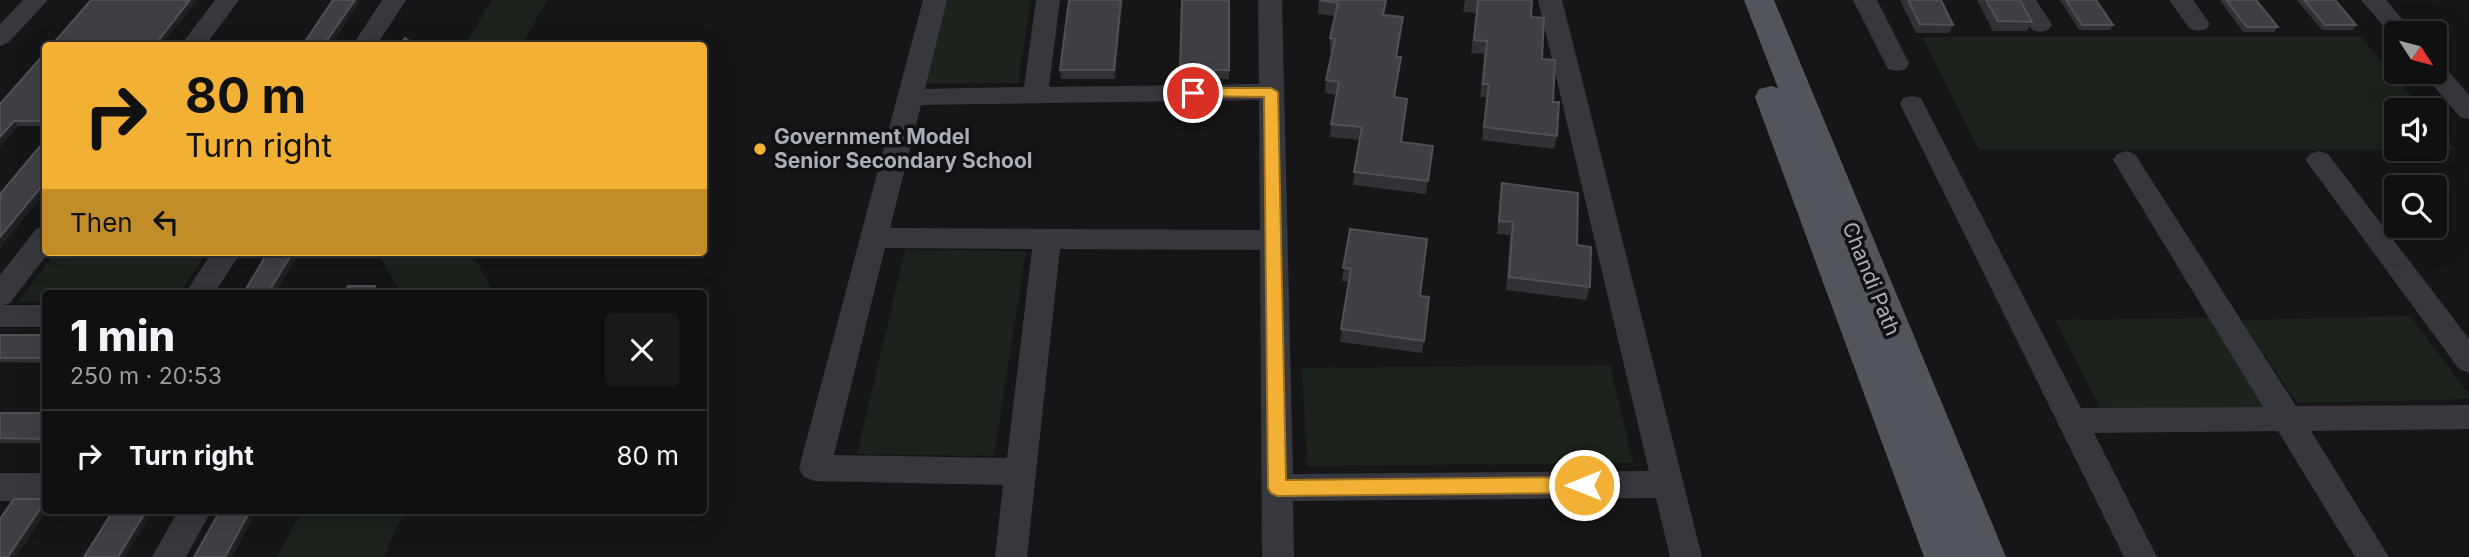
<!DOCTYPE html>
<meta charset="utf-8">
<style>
body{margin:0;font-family:Inter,sans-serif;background:#19191b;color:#f1f3f6;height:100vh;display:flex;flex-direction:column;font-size:26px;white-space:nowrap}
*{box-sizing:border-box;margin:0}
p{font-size:23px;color:#9c9d9f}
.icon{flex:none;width:38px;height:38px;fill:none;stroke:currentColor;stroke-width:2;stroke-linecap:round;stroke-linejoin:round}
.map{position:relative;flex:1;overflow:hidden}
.sheet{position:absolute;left:42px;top:290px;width:665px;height:224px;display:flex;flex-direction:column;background:#101012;border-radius:7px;box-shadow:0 7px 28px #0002,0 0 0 2px #303032}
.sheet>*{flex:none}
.guide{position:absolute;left:42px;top:42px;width:665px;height:214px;border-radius:7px;box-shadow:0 7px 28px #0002,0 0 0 2px #303032;background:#f2b134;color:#111;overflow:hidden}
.needle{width:46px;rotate:126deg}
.controls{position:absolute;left:2384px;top:21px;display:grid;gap:14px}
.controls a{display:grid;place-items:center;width:63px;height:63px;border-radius:7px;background:#101012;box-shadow:0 7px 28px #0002,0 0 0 2px #303032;font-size:35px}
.pin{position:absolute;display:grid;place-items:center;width:60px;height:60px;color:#fff;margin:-30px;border:4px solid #fff;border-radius:50%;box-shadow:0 2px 7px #0007}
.me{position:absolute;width:77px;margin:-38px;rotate:270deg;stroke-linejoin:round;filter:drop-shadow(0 0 5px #0008)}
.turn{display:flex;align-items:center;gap:24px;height:147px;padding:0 28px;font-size:32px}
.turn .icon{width:91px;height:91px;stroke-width:2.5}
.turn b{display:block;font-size:49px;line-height:60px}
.then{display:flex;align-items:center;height:66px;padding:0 28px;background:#0003;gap:14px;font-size:26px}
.round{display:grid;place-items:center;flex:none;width:74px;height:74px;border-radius:7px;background:#19191b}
.overview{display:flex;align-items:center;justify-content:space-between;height:119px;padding:0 28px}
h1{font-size:42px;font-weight:800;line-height:52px}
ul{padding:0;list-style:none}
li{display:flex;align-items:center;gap:21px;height:91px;padding:0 28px;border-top:2px solid #303032}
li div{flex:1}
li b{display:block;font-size:26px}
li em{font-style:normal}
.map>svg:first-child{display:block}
.green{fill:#1c231d}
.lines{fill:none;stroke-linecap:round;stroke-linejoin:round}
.minor{fill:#37383d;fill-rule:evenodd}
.major{fill:#53555c;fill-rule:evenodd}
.wall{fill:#323236}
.shaded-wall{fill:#212124}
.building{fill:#3f3f44;stroke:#4f5156;stroke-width:2}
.route{fill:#f2b134;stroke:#9d7322;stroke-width:2}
.poi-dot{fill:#f2b134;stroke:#111113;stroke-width:2.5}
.labels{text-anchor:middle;stroke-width:7;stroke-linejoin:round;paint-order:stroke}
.poi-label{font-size:21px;font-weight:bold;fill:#a8adb8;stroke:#111113;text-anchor:start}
.street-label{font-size:21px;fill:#a8adb8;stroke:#111113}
</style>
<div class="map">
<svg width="2469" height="557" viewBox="0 0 2469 557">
<rect width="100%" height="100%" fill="#161618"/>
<!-- green -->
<g class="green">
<path d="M492 0H547L522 45H465Z"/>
<path d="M944 0H1031L1018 83H926Z"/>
<path d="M1922 37H2361L2423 110H2396V149H2434V124L2456 150H1979Z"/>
<path d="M905 250 1026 251 994 456 857 454Z"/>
<path d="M56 252H207L179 294H46L45 301 18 302Z"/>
<path d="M377 252H472L494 294H402Z"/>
<path d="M2410 316 2469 394V399L2297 403 2242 320Z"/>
<path d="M2209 318 2264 409 2102 411 2055 320Z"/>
<path d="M1610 365 1633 463 1307 466 1302 368Z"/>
<path d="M302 511H405L383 557H277Z"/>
</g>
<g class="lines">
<!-- minor -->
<g class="minor">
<path d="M23 0H48L8 43 0 46V24Z"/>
<path d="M215 0H239L205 46H180Z"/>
<path d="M382 0H406L376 46H352Z"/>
<path d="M923 0H947L925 89 1024 87 1036 0H1060L1049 87 1259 84 1258 0H1282L1293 474 1649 471 1538 0H1562L1702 557H1670L1656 498 1293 501 1294 557H1262L1260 250 1060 249 1027 557H995L1003 485 815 481 804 477 799 468ZM1259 100 1260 230 890 228 921 105ZM885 248 1032 249 1007 458 834 455Z"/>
<path d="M1853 0H1877L1909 63 1906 69 1897 71 1888 69Z"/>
<path d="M2012 0H2036L2052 25 2048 30 2040 32 2032 30Z"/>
<path d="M2169 0H2193L2210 24 2206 29 2198 31 2190 29Z"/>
<path d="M2361 0H2386L2414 33H2396V39L2394 38Z"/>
<path d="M2434 63 2443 65 2469 95V119L2460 117 2422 72H2434Z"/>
<path d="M1912 96 1921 98 1924 104 2081 408 2263 407 2113 160 2117 154 2126 151 2135 154 2296 406 2469 405V429L2311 431 2389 557H2355L2278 431 2094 433 2157 557H2124L1900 104 1903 98Z"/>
<path d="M2319 151 2328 154 2469 339V373L2459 369 2310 166 2306 160 2310 154Z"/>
<path d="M46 226V252H49L10 303 3 305H46V327H0V275L36 229Z"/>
<path d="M212 252H241L214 294H185Z"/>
<rect x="0" y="473" width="46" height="28"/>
<path d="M178 511H211L186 557H152Z"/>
</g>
<!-- major -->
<path class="major" d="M1744 0H1774L2006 557H1924L1755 97 1759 89 1771 86 1778 88Z"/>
</g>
<!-- wall -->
<g class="wall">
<path d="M1069 0H1123L1115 79H1061L1060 70Z"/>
<path d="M1229 0V79L1180 80V70Z"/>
<path d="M1319 0H1386L1384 15 1397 57H1401L1395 98 1401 142 1433 146 1426 194 1353 185 1360 140 1330 137 1331 124 1336 95 1325 93 1326 80 1332 52 1330 51V38L1335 16 1318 14Z"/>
<path d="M1465 0H1532L1531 17 1553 102 1557 136 1554 149 1482 140 1486 97H1480L1484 54 1471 53 1476 13 1463 12Z"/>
<path d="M1900 0H1941L1953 25 1949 33H1916Z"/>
<path d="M1977 0H2020L2032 22 2027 31H1993Z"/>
<path d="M2060 0H2096L2113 25 2110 30H2079Z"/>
<path d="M2220 0H2256L2278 27 2274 32H2243Z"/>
<path d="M2297 0H2335L2356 25 2353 30H2322Z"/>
<path d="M46 52V126H18L0 147V104Z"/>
<path d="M1502 183 1577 245 1590 287 1586 300 1506 290 1510 235 1497 234 1500 197Z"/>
<path d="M1350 229 1420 296 1424 341 1422 353 1340 342 1349 282 1342 281Z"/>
<path d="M0 335H46V363L0 362Z"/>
<rect x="0" y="413" width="46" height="30"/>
</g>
<!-- shaded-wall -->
<g class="shaded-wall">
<path d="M190 0H198L161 46H154Z"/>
<path d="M355 0H361L330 46H323Z"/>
<path d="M1121 0H1123L1115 79 1114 70Z"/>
<path d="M14 121 18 126 0 147V137Z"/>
<path d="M46 181V191L0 248V237Z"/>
<path d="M293 252H300L275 294H269Z"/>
<path d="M375 286 378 291 376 294H370Z"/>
<path d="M46 500V511H47L16 557H8Z"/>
<path d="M146 511H153L125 557H118Z"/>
<path d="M250 511H257L232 557H225Z"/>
</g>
<!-- building -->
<g class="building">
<path d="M91 0H190L154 46H51Z"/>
<path d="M333 0H355L323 46H302Z"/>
<path d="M1069 0H1121L1114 70H1060Z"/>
<path d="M1182 0H1229V70H1180Z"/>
<path d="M1319 0H1386L1383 15 1403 17 1396 57H1401L1394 97 1407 99 1401 142 1433 146 1428 181 1354 172 1362 127 1331 124 1339 82 1326 80 1335 39 1330 38 1338 3Z"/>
<path d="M1478 0H1532L1531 17 1544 18 1542 59 1555 60 1553 102H1559L1557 136 1484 127 1489 84H1483L1487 41 1474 40Z"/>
<path d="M1908 0H1941L1953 25 1920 24Z"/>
<path d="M1986 0H2020L2032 22 1998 21Z"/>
<path d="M2066 0H2096L2113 25H2082Z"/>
<path d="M2226 0H2256L2278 27H2247Z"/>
<path d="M2304 0H2335L2356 25H2325Z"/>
<path d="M405 38 417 46H399Z"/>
<path d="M46 52V121H14L0 137V104Z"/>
<path d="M46 139V181L0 237V194Z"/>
<path d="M1502 183 1578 193 1577 245 1591 247 1590 287 1509 277 1513 222 1499 221Z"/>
<path d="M1350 229 1427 239 1420 296 1429 297 1424 341 1341 329 1351 269 1343 268Z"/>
<path d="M268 252H293L268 293 243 294Z"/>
<path d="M348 286H375L370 294H344Z"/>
<rect x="0" y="335" width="46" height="23"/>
<path d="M0 413H46V439L0 438Z"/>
<path d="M43 493H46V500L8 557H0V519L14 499H41Z"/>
<path d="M113 511H146L118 557H84Z"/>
<path d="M220 511H250L225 557H194Z"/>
</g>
<!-- route -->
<path class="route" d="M1193 88H1271L1278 92 1286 480 1584 477 1590 479 1593 485 1590 490 1584 493 1277 496 1271 493 1268 488 1264 97 1188 96 1186 93Z"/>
<!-- markers -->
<circle class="poi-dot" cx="760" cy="149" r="7"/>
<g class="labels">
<!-- poi labels -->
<g class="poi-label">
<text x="774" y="144">Government Model<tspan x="774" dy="24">Senior Secondary School</tspan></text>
</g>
<!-- street labels -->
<g class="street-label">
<text transform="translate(1871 279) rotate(68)" y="7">Chandi Path</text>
</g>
</g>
</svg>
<div class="controls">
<a><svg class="needle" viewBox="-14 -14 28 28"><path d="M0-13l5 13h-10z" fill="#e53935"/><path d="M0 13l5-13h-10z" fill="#9c9d9f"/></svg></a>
<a><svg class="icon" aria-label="sound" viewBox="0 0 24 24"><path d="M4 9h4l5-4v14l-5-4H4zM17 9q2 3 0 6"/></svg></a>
<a><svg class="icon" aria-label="search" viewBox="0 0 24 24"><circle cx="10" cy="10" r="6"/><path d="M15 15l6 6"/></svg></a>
</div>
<div class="pin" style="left:1193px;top:93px;background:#d93025"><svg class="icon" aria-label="arrive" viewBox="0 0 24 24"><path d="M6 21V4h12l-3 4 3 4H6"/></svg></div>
<svg class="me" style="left:1584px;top:485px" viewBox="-20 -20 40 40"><circle r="17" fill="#f2b134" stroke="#fff" stroke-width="3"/><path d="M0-11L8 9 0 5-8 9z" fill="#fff"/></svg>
<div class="guide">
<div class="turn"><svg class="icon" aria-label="right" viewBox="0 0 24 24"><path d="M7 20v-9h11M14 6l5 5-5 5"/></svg><div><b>80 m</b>Turn right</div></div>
<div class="then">Then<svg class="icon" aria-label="left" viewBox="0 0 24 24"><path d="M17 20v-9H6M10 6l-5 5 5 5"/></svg></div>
</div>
<section class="sheet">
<div class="overview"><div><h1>1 min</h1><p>250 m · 20:53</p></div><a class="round"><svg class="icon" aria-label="close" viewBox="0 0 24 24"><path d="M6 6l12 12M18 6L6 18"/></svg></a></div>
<ul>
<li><svg class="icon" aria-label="right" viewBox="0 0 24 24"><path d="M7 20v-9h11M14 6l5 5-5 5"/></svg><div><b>Turn right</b></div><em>80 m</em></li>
</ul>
</section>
</div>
